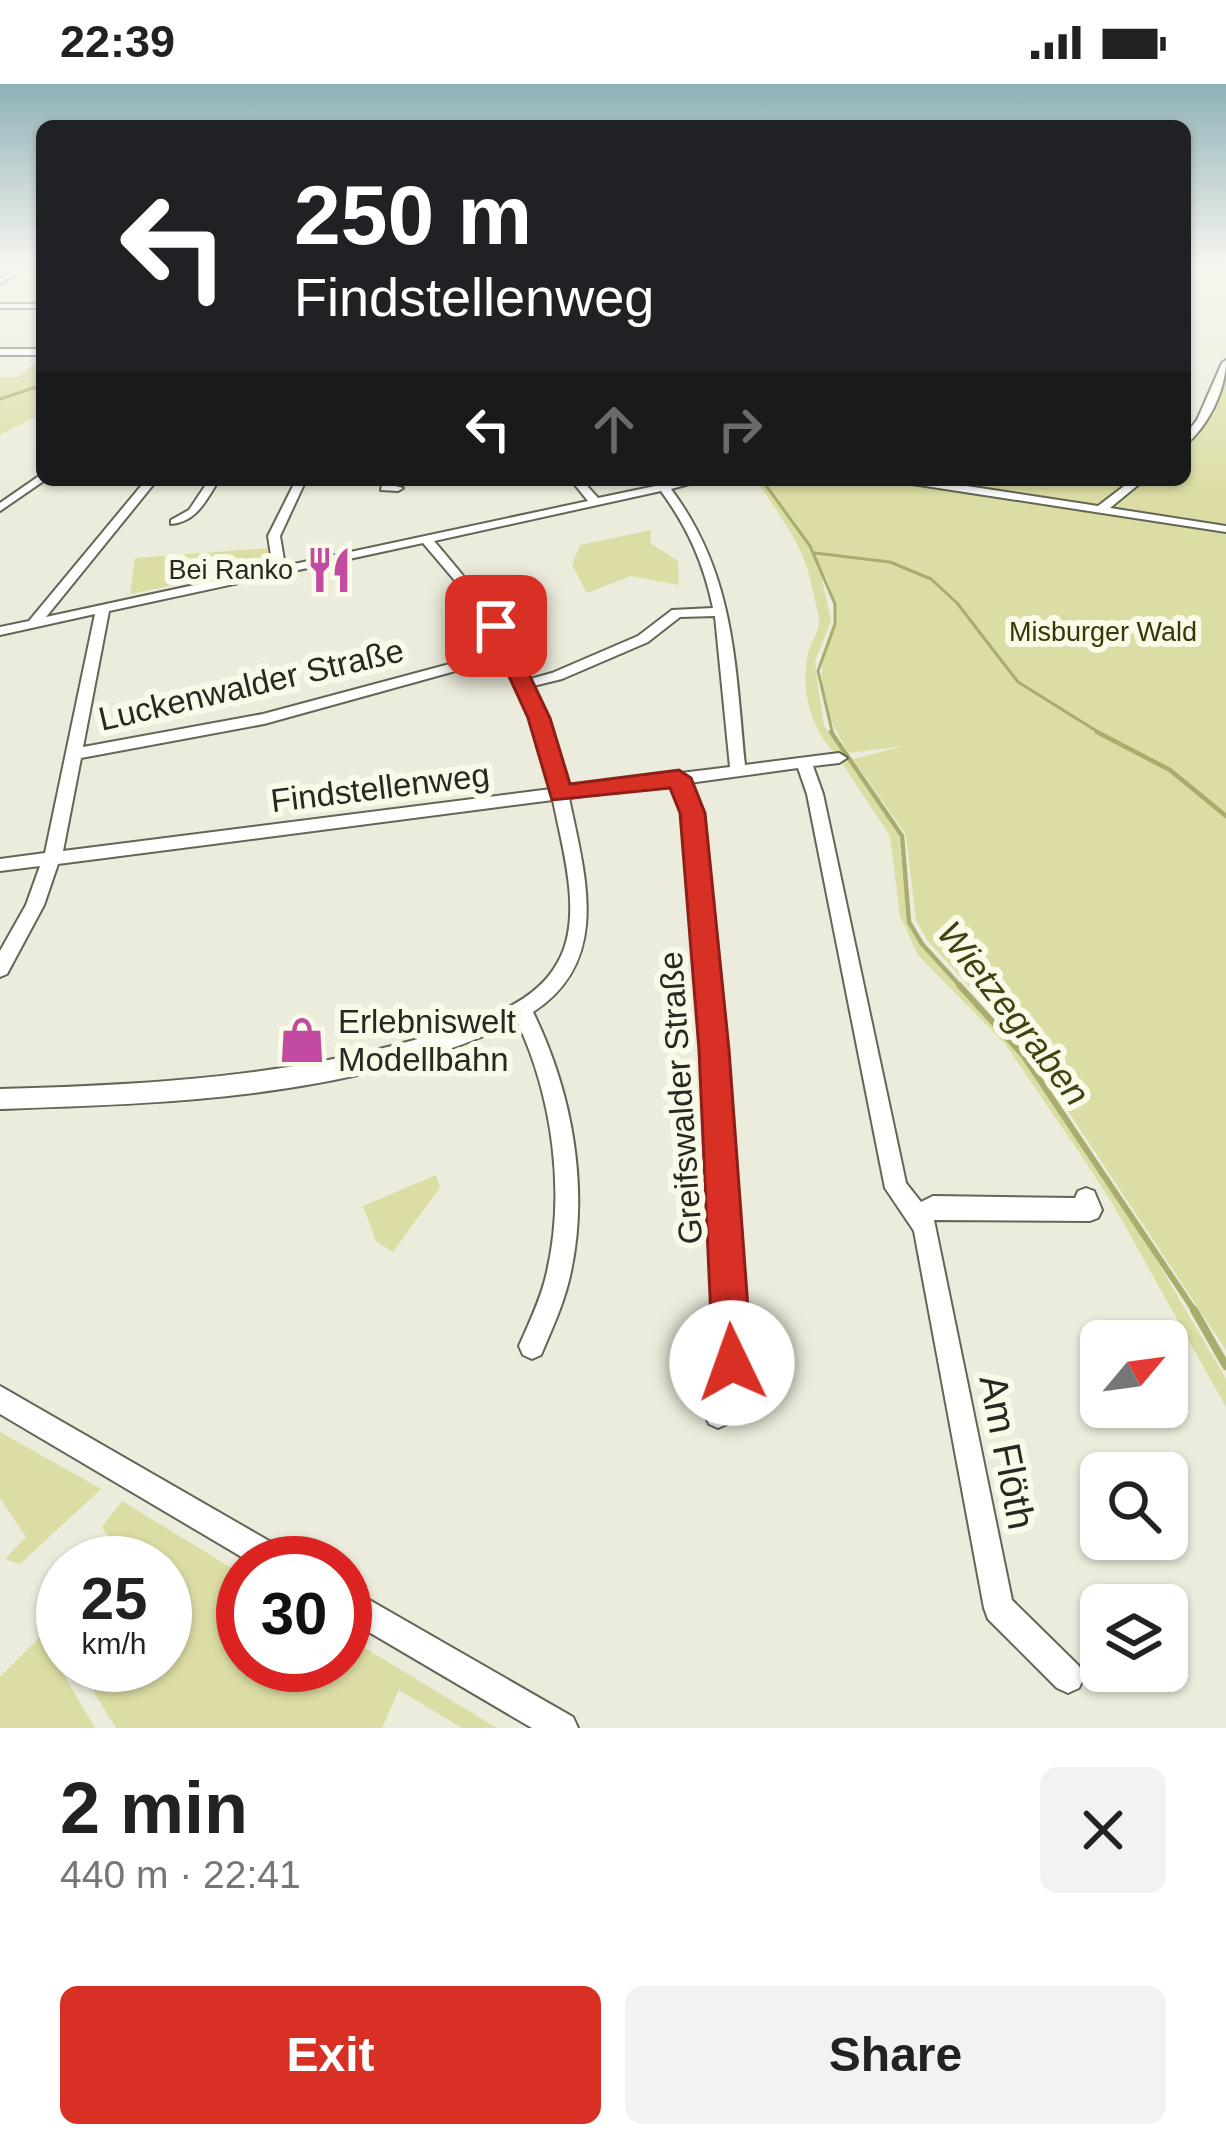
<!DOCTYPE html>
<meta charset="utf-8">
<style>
body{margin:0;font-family:Arial,sans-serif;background:#f2f2f2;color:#222;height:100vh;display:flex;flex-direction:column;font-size:45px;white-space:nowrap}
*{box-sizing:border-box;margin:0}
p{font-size:39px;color:#767676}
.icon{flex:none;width:66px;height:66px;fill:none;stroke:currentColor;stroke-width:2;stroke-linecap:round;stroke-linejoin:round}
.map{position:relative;height:1644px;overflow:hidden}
.details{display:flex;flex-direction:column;background:#fff;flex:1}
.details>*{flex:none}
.guide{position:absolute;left:36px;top:36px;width:1155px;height:366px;border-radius:18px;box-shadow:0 3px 9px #0004;background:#202124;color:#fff;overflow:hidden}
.needle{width:78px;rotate:61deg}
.controls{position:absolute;left:1080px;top:1236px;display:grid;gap:24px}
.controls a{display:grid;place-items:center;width:108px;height:108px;border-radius:18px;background:#fff;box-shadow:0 3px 9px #0004;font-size:60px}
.speed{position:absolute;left:36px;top:1452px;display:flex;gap:24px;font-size:60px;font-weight:700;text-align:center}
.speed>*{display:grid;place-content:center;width:156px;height:156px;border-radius:50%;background:#fff;box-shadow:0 3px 9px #0004;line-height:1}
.speed small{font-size:30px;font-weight:400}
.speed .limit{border:18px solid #d22;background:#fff;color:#111}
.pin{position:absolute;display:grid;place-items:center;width:102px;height:102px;color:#fff;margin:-51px;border-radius:24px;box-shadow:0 6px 18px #0006}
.me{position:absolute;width:132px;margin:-66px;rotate:357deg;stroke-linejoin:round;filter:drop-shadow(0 0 9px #0008)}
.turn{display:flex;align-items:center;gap:42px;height:252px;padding:0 60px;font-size:54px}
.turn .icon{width:156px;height:156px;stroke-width:2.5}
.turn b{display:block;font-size:84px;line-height:102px}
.lanes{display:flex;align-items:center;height:114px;padding:0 60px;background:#0003;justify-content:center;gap:60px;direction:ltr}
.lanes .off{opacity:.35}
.round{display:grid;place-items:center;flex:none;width:126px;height:126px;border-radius:18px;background:#f2f2f2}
.head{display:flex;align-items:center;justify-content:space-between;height:204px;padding:0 60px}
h1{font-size:72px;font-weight:700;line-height:90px}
.action{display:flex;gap:24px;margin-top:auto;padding:24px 60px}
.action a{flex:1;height:138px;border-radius:18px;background:#d93025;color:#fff;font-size:48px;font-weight:700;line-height:138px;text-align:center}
.action a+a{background:#f2f2f2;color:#222}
.status{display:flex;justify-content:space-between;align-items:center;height:84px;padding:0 60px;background:#fff;direction:ltr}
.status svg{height:33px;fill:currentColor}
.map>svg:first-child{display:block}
.green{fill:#dcdda4}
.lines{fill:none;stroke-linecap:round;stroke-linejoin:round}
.stream-far3{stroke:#aaac6e;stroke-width:3}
.stream-far2{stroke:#aaac6e;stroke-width:4.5}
.stream-far1{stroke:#aaac6e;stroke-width:6}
.stream{stroke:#aaac6e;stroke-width:8}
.minor-casing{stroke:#646555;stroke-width:4}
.minor{fill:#fff;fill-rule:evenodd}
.route{fill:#d93025;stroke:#8d1f18;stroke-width:3}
.labels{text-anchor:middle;stroke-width:12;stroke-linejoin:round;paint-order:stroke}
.far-poi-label{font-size:27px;fill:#282822;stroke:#f9fae8;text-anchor:end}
.far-park-label{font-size:27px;fill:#373704;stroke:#f9fae8}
.street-label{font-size:33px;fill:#282822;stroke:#f9fae8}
.poi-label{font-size:33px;fill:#282822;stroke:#f9fae8;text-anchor:start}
.water-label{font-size:36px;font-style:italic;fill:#424211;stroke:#f9fae8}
.near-street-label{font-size:39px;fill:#282822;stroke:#f9fae8}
</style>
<div class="status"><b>22:39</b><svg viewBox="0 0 49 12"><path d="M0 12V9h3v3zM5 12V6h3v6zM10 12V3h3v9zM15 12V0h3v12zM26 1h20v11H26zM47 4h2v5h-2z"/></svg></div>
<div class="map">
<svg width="1226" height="1644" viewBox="0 0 1226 1644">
<rect width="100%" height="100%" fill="#ebecdb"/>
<!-- green -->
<g class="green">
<path d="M42 274V329L0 351V293H18Z"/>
<path d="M1226 286V1266L1029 968 928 857 916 837 906 751 853 675 904 662 849 669C833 643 820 618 822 587 826 540 847 546 826 493L822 495 831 537 815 577 818 603 824 641 844 670H835C810 642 799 604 809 566 812 557 818 548 819 539 820 531 815 520 814 512 804 459 784 439 756 396H881L1104 427 1144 396H1185V360L1206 339Z"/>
<path d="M927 396H1132L1103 418 1091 421Z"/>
<path d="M651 446 650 459 678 477 679 501 631 492 587 509 572 481 580 461Z"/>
<path d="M270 464 272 481 130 510 135 474Z"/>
<path d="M847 675 899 752 907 838 920 861 1020 972 1150 1165 1226 1295V1323L1114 1122 1083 1074 1005 960 918 871 900 832 890 752 840 676Z"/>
<path d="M436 1091 440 1103 393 1168 376 1157 363 1122Z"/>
<path d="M0 1348 101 1405 20 1480 5 1475 26 1453 0 1414Z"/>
<path d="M122 1417 243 1491V1581H345V1552L497 1644H462L399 1606 382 1644H116L77 1581H165V1479H125L102 1443Z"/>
<path d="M41 1552 95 1644H0V1593Z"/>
</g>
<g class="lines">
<!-- stream-far3 -->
<g class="stream-far3">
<path d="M0 315 42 301"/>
<path d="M762 396 810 462 835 520V540L818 587 833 651"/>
<path d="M815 469 890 478 931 495 957 519 1018 598 1103 651"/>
</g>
<!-- stream-far2 -->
<g class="stream-far2">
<path d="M831 648 902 752 909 838 922 860 962 904"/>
<path d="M1097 648 1170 686 1226 732"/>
</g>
<!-- stream-far1 -->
<path class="stream-far1" d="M959 901 1023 971 1196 1229"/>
<!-- stream -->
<path class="stream" d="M1194 1226 1226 1282"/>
<defs>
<g id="minor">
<path d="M24 179H32L0 200V195Z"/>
<rect x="0" y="220" width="42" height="4"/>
<rect x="0" y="265" width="42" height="6"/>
<path d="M1226 276C1226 306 1208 343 1185 361V351L1197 336 1222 279Z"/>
<path d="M42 390V396H45L0 427V419Z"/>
<path d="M146 396H157L46 533 273 484 268 452 296 396H306L280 452 285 482 588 417 571 396H582L598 414 684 396H704L671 405C735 491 735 579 745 681L839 669 847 674 839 679 813 682 823 710 906 1099 921 1118 933 1112 1075 1114 1078 1107 1086 1104 1094 1107 1102 1126 1098 1134 1090 1137 934 1136 1012 1516 1079 1582 1084 1593 1079 1604 1068 1609 1057 1604 988 1535 984 1524 914 1147 885 1104 807 710 798 684 689 699 700 729 707 765 724 966 745 1279 727 1340 718 1344 709 1340 705 1331 719 1279 704 966 689 765 684 729 673 700 569 714C585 791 612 877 533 928 572 1008 590 1104 570 1192 564 1219 552 1245 541 1271L532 1275 523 1271 519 1262C529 1239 540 1217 546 1192 566 1110 553 1014 517 937 358 1014 173 1019 0 1025V1005C148 1001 293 993 435 950 479 937 535 921 558 878 584 832 562 764 553 716L58 780 44 821 7 890 0 893V867L26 821 40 782 0 787V775L45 769 95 530 0 551V543L29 537ZM661 407C688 444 704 480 713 524L672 526 638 552 552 589 530 595C504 542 472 501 434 457ZM423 459 468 512 502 566 263 630 83 663 109 527ZM715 532 730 683 566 703 553 655 533 602 562 595 648 558 680 533ZM506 573 528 626 551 705 63 767 81 674 264 640Z"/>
<path d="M209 396H219C206 416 197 438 171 440V436L189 426Z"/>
<path d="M383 396H393L392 401 403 404 398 407 381 406Z"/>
<path d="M901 396H927L1098 422 1132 396H1144L1110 424 1226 442V448L906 399Z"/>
<path d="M0 1302 290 1469 295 1479H252L0 1330Z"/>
<path d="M345 1502 573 1633 578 1644H532L345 1534Z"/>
</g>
</defs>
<!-- minor casing -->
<use href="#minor" class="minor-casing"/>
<!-- minor -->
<use href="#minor" class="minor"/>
</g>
<!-- sky -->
<linearGradient id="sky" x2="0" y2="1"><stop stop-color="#8fb1b7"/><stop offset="0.44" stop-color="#f6f6ef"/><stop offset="1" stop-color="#f6f6ef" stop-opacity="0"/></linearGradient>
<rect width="1226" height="409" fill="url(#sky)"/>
<!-- route -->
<path class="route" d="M496 536 506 542 550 634 570 700 679 686 691 694 705 729 729 966 752 1279 746 1293 732 1298 719 1293 713 1279 699 966 680 729 670 704 552 716 528 634 486 542Z"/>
<!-- icons -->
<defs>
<symbol id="restaurant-bare" viewBox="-9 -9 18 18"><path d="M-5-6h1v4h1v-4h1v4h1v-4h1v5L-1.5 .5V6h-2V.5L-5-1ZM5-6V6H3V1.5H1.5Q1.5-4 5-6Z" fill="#c24ba0" stroke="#f9fae8" stroke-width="2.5" paint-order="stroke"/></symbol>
<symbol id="shop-bare" viewBox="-9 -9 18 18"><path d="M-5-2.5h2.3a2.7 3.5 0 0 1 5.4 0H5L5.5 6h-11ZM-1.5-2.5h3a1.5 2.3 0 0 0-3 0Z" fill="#c24ba0" stroke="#f9fae8" stroke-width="2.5" paint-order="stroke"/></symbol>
</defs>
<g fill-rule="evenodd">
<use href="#restaurant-bare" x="296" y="453" width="66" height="66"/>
<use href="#shop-bare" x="269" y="923" width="66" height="66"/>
</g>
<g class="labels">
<!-- far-poi labels -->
<g class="far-poi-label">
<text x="293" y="495">Bei Ranko</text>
</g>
<!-- far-park labels -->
<g class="far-park-label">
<text x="1103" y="557">Misburger Wald</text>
</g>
<!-- street labels -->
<g class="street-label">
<text transform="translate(251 600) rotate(-13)" y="12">Luckenwalder Straße</text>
<text transform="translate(380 703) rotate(-7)" y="12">Findstellenweg</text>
<text transform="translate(680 1014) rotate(-94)" y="12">Greifswalder Straße</text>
</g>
<!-- poi labels -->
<g class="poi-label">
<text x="338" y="949">Erlebniswelt<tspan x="338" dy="38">Modellbahn</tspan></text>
</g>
<!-- water labels -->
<g class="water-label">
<text transform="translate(1014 929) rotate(52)" y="13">Wietzegraben</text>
</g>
<!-- near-street labels -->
<g class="near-street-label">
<text transform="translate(1008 1368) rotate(79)" y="14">Am Flöth</text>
</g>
</g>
</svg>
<div class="controls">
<a><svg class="needle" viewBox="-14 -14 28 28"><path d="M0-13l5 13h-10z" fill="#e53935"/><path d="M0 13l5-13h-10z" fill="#767676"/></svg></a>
<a><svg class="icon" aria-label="search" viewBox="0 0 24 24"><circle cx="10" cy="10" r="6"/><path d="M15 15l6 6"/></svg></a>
<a><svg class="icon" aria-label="layers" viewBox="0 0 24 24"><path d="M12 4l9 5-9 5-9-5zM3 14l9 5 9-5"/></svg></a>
</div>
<div class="speed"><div>25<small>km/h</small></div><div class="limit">30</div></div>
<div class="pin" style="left:496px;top:542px;background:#d93025"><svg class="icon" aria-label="arrive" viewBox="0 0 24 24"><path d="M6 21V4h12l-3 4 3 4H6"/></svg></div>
<svg class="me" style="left:732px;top:1279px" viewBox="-20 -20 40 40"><circle r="19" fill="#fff"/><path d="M0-13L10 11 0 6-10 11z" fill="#d93025"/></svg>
<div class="guide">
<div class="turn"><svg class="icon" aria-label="left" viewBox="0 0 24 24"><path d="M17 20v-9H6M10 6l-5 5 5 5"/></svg><div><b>250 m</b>Findstellenweg</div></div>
<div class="lanes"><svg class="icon" aria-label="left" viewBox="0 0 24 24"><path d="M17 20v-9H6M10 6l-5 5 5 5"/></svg><svg class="icon off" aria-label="ahead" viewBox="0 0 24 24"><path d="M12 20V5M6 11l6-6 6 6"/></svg><svg class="icon off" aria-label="right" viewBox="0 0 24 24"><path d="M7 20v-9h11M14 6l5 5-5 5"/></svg></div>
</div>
</div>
<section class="details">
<div class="head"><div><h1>2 min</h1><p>440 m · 22:41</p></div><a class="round"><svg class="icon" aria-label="close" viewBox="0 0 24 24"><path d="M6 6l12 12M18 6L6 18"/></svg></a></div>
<div class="action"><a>Exit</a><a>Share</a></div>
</section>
